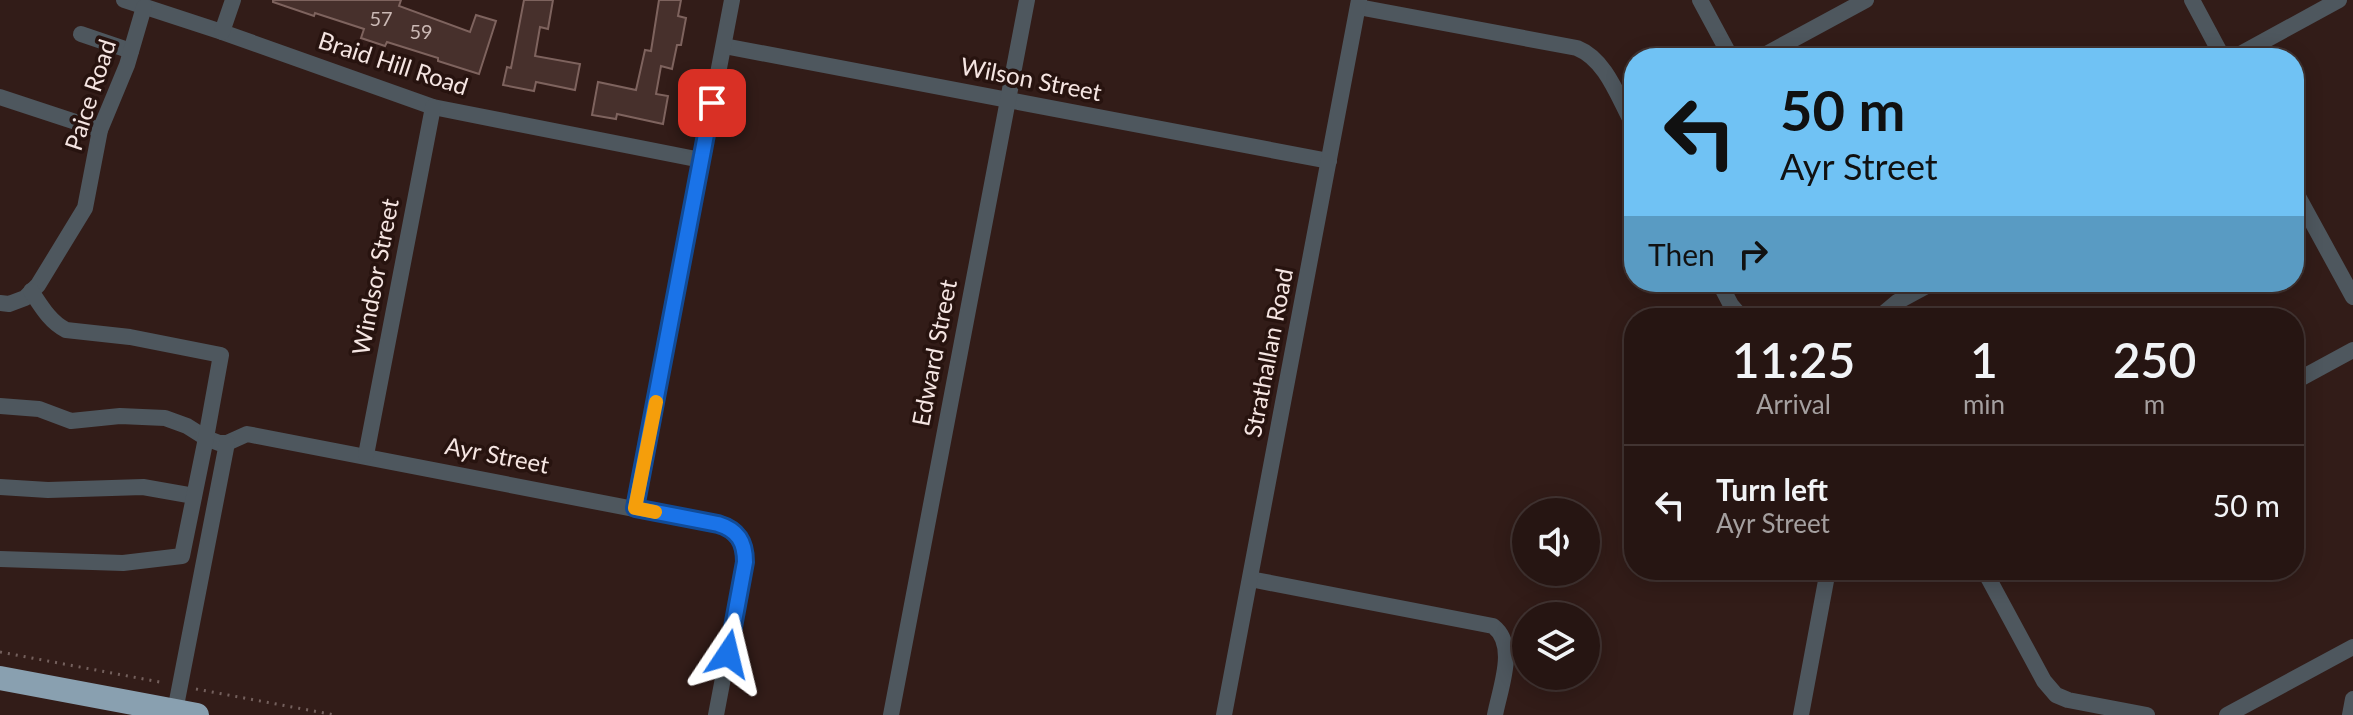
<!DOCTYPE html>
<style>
body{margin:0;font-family:Lato,sans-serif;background:#2e1e1b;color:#f1f3f6;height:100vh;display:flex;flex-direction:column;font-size:30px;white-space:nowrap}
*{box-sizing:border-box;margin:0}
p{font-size:26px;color:#a49f9f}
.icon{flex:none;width:44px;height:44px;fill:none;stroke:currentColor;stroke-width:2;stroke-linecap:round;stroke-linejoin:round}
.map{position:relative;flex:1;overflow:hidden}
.sheet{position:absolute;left:1624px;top:308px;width:680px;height:272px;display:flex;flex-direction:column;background:#261512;border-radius:32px;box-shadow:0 4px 20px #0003,0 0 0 2px #423432}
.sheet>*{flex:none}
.banner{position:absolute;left:1624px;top:48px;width:680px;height:244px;border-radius:32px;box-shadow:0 4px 20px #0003,0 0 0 2px #423432;background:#70c2f4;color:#111;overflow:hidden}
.tools{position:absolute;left:1512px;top:498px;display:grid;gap:16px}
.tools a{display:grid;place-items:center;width:88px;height:88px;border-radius:50%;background:#261512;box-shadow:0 4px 20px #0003,0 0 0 2px #423432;font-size:40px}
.pin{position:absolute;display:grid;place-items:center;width:68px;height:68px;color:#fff;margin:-34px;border-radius:16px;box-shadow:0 4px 12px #0006}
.me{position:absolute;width:88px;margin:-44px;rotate:10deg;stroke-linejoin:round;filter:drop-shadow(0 0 6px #0008)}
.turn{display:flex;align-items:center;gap:28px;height:168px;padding:0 24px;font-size:36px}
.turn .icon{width:104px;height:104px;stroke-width:2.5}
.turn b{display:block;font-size:56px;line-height:68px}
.then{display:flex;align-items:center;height:76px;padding:0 24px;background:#0003;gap:16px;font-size:30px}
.eta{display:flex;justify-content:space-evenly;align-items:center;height:136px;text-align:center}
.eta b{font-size:48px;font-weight:600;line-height:56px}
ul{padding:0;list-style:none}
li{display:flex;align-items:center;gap:24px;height:120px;padding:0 24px;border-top:2px solid #423432}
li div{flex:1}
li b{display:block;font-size:30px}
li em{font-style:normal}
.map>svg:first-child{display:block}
.building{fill:#47302c;stroke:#7e635e;stroke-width:2}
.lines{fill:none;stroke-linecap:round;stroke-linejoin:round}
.path{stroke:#74605d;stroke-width:3;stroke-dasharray:2 6;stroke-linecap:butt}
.minor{stroke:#4e575e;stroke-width:16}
.highway{stroke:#89a0b0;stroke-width:24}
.route-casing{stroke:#114b97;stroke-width:20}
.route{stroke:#1a73e8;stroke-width:14}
.slow{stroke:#f59e0b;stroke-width:14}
.labels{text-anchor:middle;stroke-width:7;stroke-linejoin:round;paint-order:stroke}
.number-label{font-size:20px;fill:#cab8b4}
.street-label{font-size:24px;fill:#f5e5e2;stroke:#27130f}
</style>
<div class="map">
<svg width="2353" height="715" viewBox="0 0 2353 715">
<rect width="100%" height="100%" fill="#321c18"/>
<!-- building -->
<g class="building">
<path d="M273 0H401L399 6 470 32 476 15 496 21 479 74 438 61V58L387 42 385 46 361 38 364 29 315 13 314 16 273 2Z"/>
<path d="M524 0H553L548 29 540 27 535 56 580 64 575 90 536 82 534 91 503 85 507 67 511 68Z"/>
<path d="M659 0H681L678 16 686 18 681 45H677L672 69 661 66 656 94 668 96 663 124 617 114 616 119 592 115 598 82 636 90 645 50 651 51Z"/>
</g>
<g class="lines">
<!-- path -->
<g class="path">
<path d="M0 652 165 683"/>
<path d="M196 689 335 715"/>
</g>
<!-- minor -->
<g class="minor">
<path d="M124 0 222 32 433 107 701 160"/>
<path d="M1700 0 1728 52 1739 58"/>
<path d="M2192 0 2223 58"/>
<path d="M1358 7 1577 48C1607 60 1619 100 1634 126"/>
<path d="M222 32 233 0"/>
<path d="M81 34 131 51"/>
<path d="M724 46 1329 161"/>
<path d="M1759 58 1866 0"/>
<path d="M2233 58 2339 0"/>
<path d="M0 97 100 130"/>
<path d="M2294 189 2353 297"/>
<path d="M1719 282 1731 305 1742 318"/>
<path d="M0 303 9 304 25 298 38 285 85 208 100 130 127 65 144 7"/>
<path d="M1878 318 1897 302 1934 282"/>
<path d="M2294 382 2353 350"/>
<path d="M0 406 39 409 71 421 120 416 165 418 187 426 206 438 219 443H227L247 434 727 527C741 537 745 546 745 562L716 715"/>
<path d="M366 455 433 107"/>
<path d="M0 487 48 490 143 487 194 496"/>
<path d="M635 508 732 0"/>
<path d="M0 559 123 563 182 556 206 438 221 355 130 337 66 330C50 322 41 306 31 291"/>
<path d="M1984 570 2044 681 2056 695 2068 700 2147 715"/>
<path d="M1250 579 1493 626C1518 645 1500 688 1495 715"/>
<path d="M175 711 227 443"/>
<path d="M891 715 1027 0"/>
<path d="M1224 715 1359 0"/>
<path d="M1801 715 1828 570"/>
<path d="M2227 715 2353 647"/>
<path d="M2350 715 2353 699"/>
</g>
<!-- highway -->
<path class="highway" d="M0 678 197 715"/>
</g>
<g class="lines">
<defs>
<path id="route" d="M712 103 635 508 718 524C738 530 745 542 745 562L728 654"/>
</defs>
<!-- route casing -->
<use href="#route" class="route-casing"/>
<!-- route -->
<use href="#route" class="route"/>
<!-- slow -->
<path class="slow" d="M655 512 635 508 656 402"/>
</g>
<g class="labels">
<!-- number labels -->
<g class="number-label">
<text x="381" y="26">57</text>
<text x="421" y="39">59</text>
</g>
<!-- street labels -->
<g class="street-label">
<text transform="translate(393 64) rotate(18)" y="8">Braid Hill Road</text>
<text transform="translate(1031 80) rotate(11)" y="8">Wilson Street</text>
<text transform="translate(91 95) rotate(-72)" y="8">Paice Road</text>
<text transform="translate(376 277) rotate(-79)" y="8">Windsor Street</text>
<text transform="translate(935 353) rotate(-79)" y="8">Edward Street</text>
<text transform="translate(1269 353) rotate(-79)" y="8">Strathallan Road</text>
<text transform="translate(497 456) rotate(11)" y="8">Ayr Street</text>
</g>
</g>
</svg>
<div class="tools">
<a><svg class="icon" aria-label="sound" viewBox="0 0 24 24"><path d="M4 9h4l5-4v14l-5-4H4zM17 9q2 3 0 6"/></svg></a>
<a><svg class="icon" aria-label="layers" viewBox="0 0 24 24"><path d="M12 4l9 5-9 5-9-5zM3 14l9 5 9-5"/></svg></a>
</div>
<div class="pin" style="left:712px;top:103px;background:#d93025"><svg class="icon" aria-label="arrive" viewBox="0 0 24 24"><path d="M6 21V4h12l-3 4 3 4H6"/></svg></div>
<svg class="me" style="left:728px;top:654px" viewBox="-20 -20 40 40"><path d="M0-17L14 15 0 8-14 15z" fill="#1a73e8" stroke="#fff" stroke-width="4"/></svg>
<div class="banner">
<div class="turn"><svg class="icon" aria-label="left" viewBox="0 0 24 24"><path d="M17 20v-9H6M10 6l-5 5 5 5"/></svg><div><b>50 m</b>Ayr Street</div></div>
<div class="then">Then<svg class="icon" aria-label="right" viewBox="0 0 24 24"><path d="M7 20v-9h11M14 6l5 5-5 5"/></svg></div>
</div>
<section class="sheet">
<div class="eta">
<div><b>11:25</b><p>Arrival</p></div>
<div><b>1</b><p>min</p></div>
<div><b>250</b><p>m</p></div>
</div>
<ul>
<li><svg class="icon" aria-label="left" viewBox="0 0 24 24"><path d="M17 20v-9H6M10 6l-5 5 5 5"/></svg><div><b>Turn left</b><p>Ayr Street</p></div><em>50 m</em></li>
</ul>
</section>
</div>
